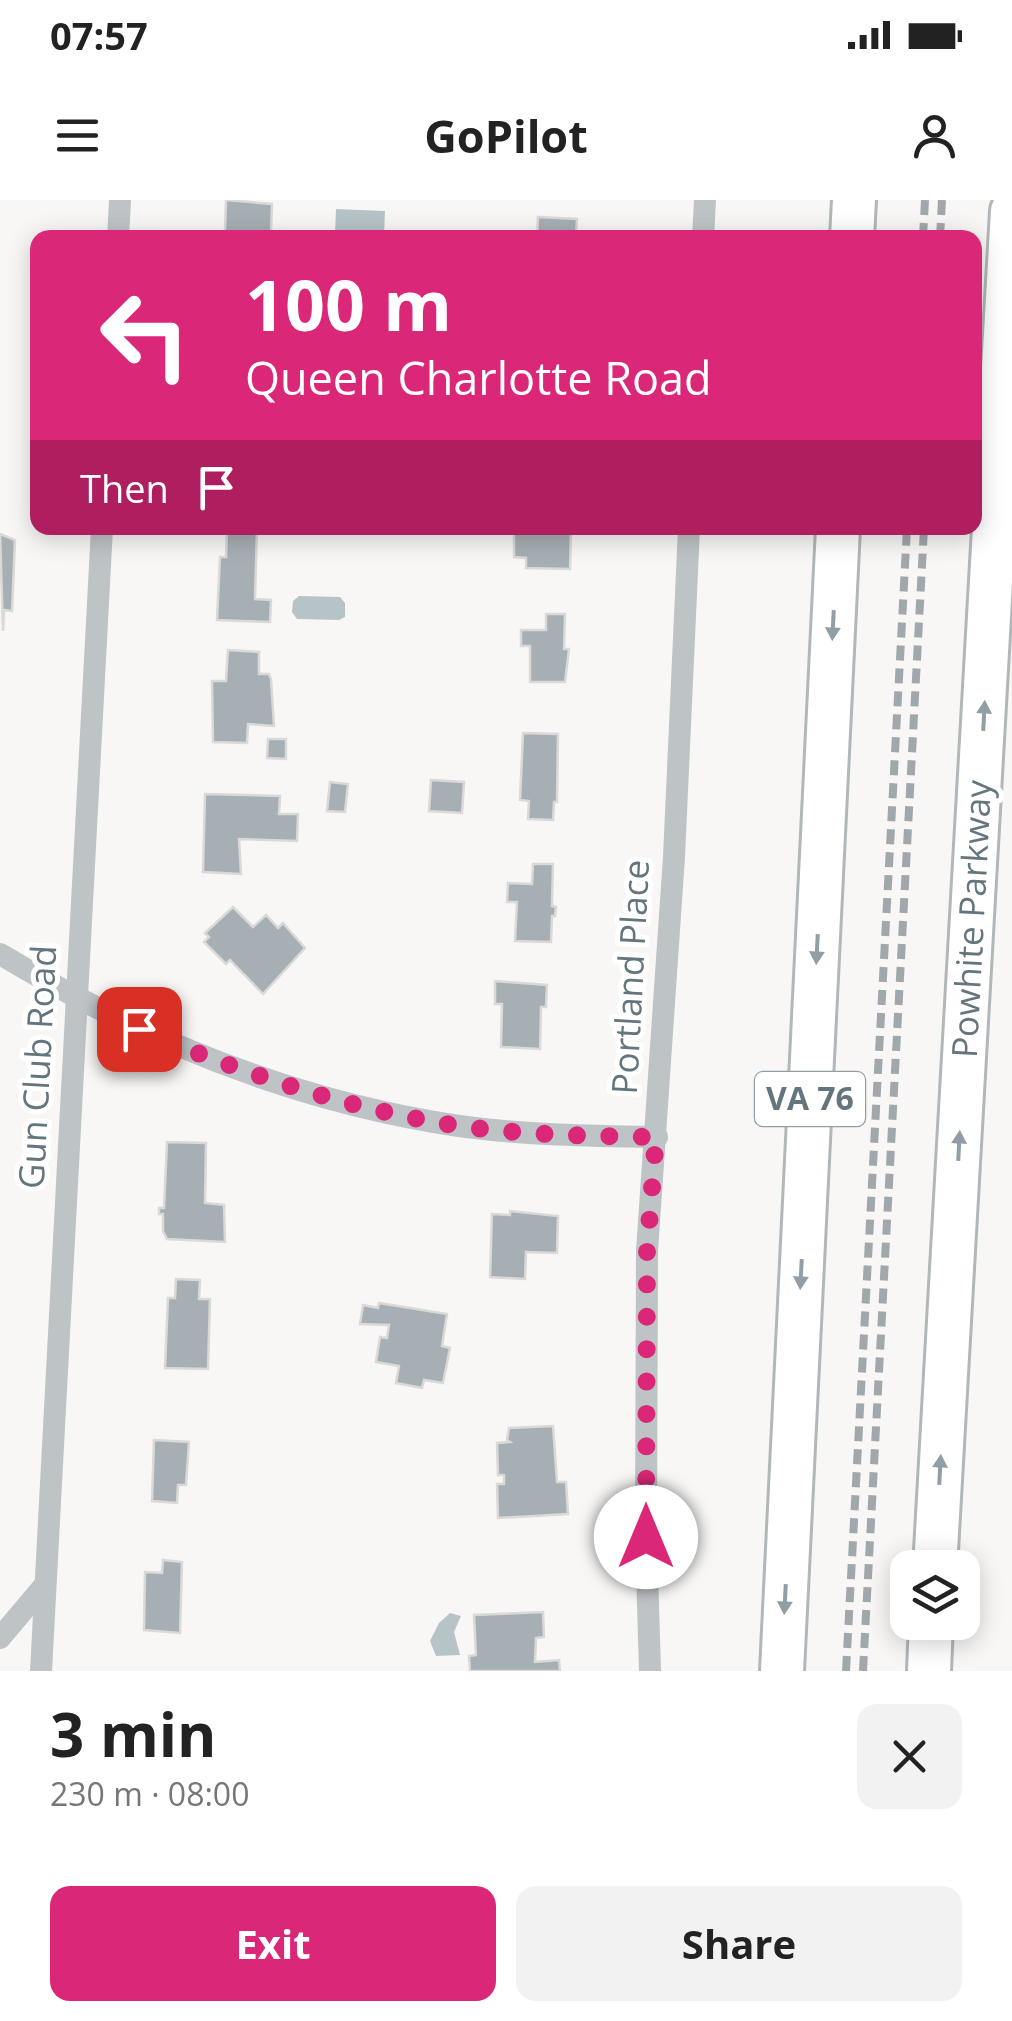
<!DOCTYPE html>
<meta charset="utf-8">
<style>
body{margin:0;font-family:"Open Sans",sans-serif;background:#f2f2f2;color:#222;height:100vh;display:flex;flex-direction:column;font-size:38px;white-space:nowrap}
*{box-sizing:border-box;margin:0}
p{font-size:32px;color:#767676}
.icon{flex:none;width:55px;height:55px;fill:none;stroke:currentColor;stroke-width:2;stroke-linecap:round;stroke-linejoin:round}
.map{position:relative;height:1471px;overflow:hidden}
.panel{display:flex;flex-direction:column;background:#fff;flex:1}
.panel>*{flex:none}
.hud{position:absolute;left:30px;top:30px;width:952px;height:305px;border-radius:20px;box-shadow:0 5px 25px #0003;background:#db2777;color:#fff;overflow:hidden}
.buttons{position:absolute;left:890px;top:1350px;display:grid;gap:20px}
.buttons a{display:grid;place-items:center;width:90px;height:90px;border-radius:20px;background:#fff;box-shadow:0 5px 25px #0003;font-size:50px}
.pin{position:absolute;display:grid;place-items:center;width:85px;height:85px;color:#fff;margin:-42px;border-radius:20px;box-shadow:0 5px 15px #0006}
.me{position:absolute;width:110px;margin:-55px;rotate:0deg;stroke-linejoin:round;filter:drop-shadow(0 0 8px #0008)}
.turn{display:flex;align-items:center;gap:35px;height:210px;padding:0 50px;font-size:45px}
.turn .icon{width:130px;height:130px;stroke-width:2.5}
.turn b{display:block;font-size:70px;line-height:85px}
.then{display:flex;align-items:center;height:95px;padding:0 50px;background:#0003;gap:20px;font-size:38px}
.round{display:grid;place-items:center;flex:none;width:105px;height:105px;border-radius:20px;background:#f2f2f2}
.summary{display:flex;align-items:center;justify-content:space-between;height:170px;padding:0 50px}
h1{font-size:60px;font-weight:700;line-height:75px}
.button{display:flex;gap:20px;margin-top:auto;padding:20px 50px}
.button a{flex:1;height:115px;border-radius:20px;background:#db2777;color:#fff;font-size:40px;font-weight:700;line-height:115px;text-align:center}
.button a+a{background:#f2f2f2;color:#222}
.status{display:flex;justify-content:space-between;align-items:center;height:70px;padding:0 50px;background:#fff;direction:ltr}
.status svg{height:28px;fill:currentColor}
header{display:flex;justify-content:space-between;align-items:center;height:130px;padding:0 50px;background:#fff;font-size:45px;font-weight:700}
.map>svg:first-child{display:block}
.water{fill:#b7c4c7}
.building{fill:#a6afb4;stroke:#d9d9d7;stroke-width:2.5}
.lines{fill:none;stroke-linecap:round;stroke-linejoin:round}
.highway-casing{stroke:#b2b7b9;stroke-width:48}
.street{stroke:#bec3c6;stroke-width:22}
.highway{stroke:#fff;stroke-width:42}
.rail{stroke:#a0a8ac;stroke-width:8;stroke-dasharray:15 8;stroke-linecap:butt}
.oneway{fill:#929ea5}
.route{stroke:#db2777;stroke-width:18;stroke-dasharray:0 32.4}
.labels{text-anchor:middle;stroke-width:10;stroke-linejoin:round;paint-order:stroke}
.shield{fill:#fff;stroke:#929ea5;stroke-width:2.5}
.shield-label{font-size:32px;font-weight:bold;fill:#64757e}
.street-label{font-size:35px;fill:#64757e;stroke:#fff}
</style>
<div class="status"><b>07:57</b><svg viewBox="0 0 49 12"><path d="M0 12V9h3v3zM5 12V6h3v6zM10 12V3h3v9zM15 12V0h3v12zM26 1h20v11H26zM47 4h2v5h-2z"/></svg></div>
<header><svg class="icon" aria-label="menu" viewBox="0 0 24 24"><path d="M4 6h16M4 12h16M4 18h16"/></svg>GoPilot<svg class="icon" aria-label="person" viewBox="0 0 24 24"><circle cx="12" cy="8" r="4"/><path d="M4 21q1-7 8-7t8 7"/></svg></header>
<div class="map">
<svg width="1012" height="1471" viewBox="0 0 1012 1471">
<rect width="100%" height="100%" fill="#f8f7f5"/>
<!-- water -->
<g class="water">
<path d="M336 9 385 11 384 36 335 34Z"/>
<path d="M299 396 340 397 345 403V417L339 420 297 419 292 412 293 401Z"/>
<path d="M450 1413 461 1416 454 1432 460 1455 436 1456 430 1441 439 1423Z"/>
</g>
<!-- building -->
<g class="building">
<path d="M226 0 272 4 271 33 225 31Z"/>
<path d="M538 17 577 19 576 38H537Z"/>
<path d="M227 328 257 329 255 399 271 400 270 422 217 420 220 357H226Z"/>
<path d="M514 328H571L570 369 526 368V358L514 357Z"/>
<path d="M0 334 15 340 12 411 4 410 3 431Z"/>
<path d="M546 414H565L564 449H569L565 482H530V446H521V430H546Z"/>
<path d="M228 450 259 452V474H269L271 479 274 526 248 524 247 543 213 542 212 481H226Z"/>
<path d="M523 533 558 534 557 602H554L553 620 528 619 529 601 520 600Z"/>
<path d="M268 539H286V559L267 558Z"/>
<path d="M431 580 464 582 462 613 429 611Z"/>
<path d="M330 582 348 584 345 612 327 611Z"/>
<path d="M205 594 280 596 279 614H298L297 641 239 639 241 674 203 672Z"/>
<path d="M533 664H553L552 706 556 707 555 716H552L551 742 515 741 517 702H507L508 683 532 684Z"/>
<path d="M233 707 253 727 266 715 278 728 283 723 305 748 263 794 230 760 226 764 204 742 209 737 205 733Z"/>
<path d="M495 781 547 785 546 807H541L540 849 501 847 502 804H495Z"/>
<path d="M167 942 206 943 205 1003 224 1005 225 1042 167 1039 163 1031V1014H159V1008H164Z"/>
<path d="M510 1011 558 1016 557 1053 526 1052 525 1079 490 1077 492 1014 510 1015Z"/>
<path d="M176 1079 200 1080 199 1099H210L208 1169 165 1168 168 1098H175Z"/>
<path d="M379 1103 447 1114 442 1146 450 1148 443 1183 424 1180 422 1188 396 1183 399 1166 376 1162 380 1137 387 1138 389 1125 360 1124 363 1105 378 1108Z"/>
<path d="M553 1226 557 1282H566L568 1314 498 1318 497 1284H504V1275H498L497 1243 510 1242 507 1240 509 1228Z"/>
<path d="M154 1240 189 1242 186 1285H178L177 1303 152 1301Z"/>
<path d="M163 1360 182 1362 180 1433 144 1430 145 1372 162 1373Z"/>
<path d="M543 1412 544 1437 536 1438 535 1462 559 1460 560 1471H470L469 1456 476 1455 474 1415Z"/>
</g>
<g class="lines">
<defs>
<g id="highway">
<path d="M852 38 854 0"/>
<path d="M935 1368 1012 11"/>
<path d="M782 1471 838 328"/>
<path d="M929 1471 931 1422"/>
</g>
</defs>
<!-- highway casing -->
<use href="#highway" class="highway-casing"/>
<!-- street -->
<g class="street">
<path d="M118 38 120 0"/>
<path d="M703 38 705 0"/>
<path d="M0 754C141 839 296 902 459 926 524 935 591 936 657 937"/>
<path d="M0 1438 43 1387"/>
<path d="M41 1471 102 328"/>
<path d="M650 1471 646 1337 647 1051 674 657 689 328"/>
</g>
<!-- highway -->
<use href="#highway" class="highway"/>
<!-- rail -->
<g class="rail">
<path d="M923 38 925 0"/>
<path d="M940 38 942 0"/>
<path d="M846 1471 907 328"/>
<path d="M863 1471 924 328"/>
</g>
</g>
<!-- one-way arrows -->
<defs><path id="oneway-solid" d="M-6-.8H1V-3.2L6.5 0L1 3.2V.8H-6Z" transform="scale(2.5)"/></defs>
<g class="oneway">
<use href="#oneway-solid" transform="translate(833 425) rotate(93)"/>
<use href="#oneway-solid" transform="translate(984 516) rotate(-87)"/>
<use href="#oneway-solid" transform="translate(817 749) rotate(93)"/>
<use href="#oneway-solid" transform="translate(959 946) rotate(-87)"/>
<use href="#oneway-solid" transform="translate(801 1074) rotate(93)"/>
<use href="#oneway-solid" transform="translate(940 1270) rotate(-87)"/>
<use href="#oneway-solid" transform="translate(785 1399) rotate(93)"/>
</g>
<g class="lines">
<!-- route -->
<path class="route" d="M139 829C242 873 347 909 459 926 524 935 591 936 656 937L647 1052 646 1337"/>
</g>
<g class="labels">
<!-- shield labels -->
<rect class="shield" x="755" y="872" width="110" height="54" rx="8"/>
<g class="shield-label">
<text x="810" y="910">VA 76</text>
</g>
<!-- street labels -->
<g class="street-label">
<text transform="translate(972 719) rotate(-87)" y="12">Powhite Parkway</text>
<text transform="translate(631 777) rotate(-87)" y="12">Portland Place</text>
<text transform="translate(38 867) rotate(-87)" y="12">Gun Club Road</text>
</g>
</g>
</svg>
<div class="buttons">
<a><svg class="icon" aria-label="layers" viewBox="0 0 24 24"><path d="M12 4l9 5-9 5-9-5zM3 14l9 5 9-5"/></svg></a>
</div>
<div class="pin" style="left:139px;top:829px;background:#d93025"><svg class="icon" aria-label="arrive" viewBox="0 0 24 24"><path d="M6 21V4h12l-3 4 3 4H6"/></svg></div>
<svg class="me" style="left:646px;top:1337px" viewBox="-20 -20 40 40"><circle r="19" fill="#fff"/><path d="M0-13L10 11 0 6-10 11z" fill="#db2777"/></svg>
<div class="hud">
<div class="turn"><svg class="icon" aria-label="left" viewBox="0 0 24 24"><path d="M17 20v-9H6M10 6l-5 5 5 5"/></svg><div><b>100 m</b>Queen Charlotte Road</div></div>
<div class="then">Then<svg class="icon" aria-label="arrive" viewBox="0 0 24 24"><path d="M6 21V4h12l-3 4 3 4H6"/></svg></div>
</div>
</div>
<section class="panel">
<div class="summary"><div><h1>3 min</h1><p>230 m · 08:00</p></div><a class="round"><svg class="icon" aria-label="close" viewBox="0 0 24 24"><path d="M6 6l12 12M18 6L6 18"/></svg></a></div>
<div class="button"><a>Exit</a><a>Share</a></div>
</section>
